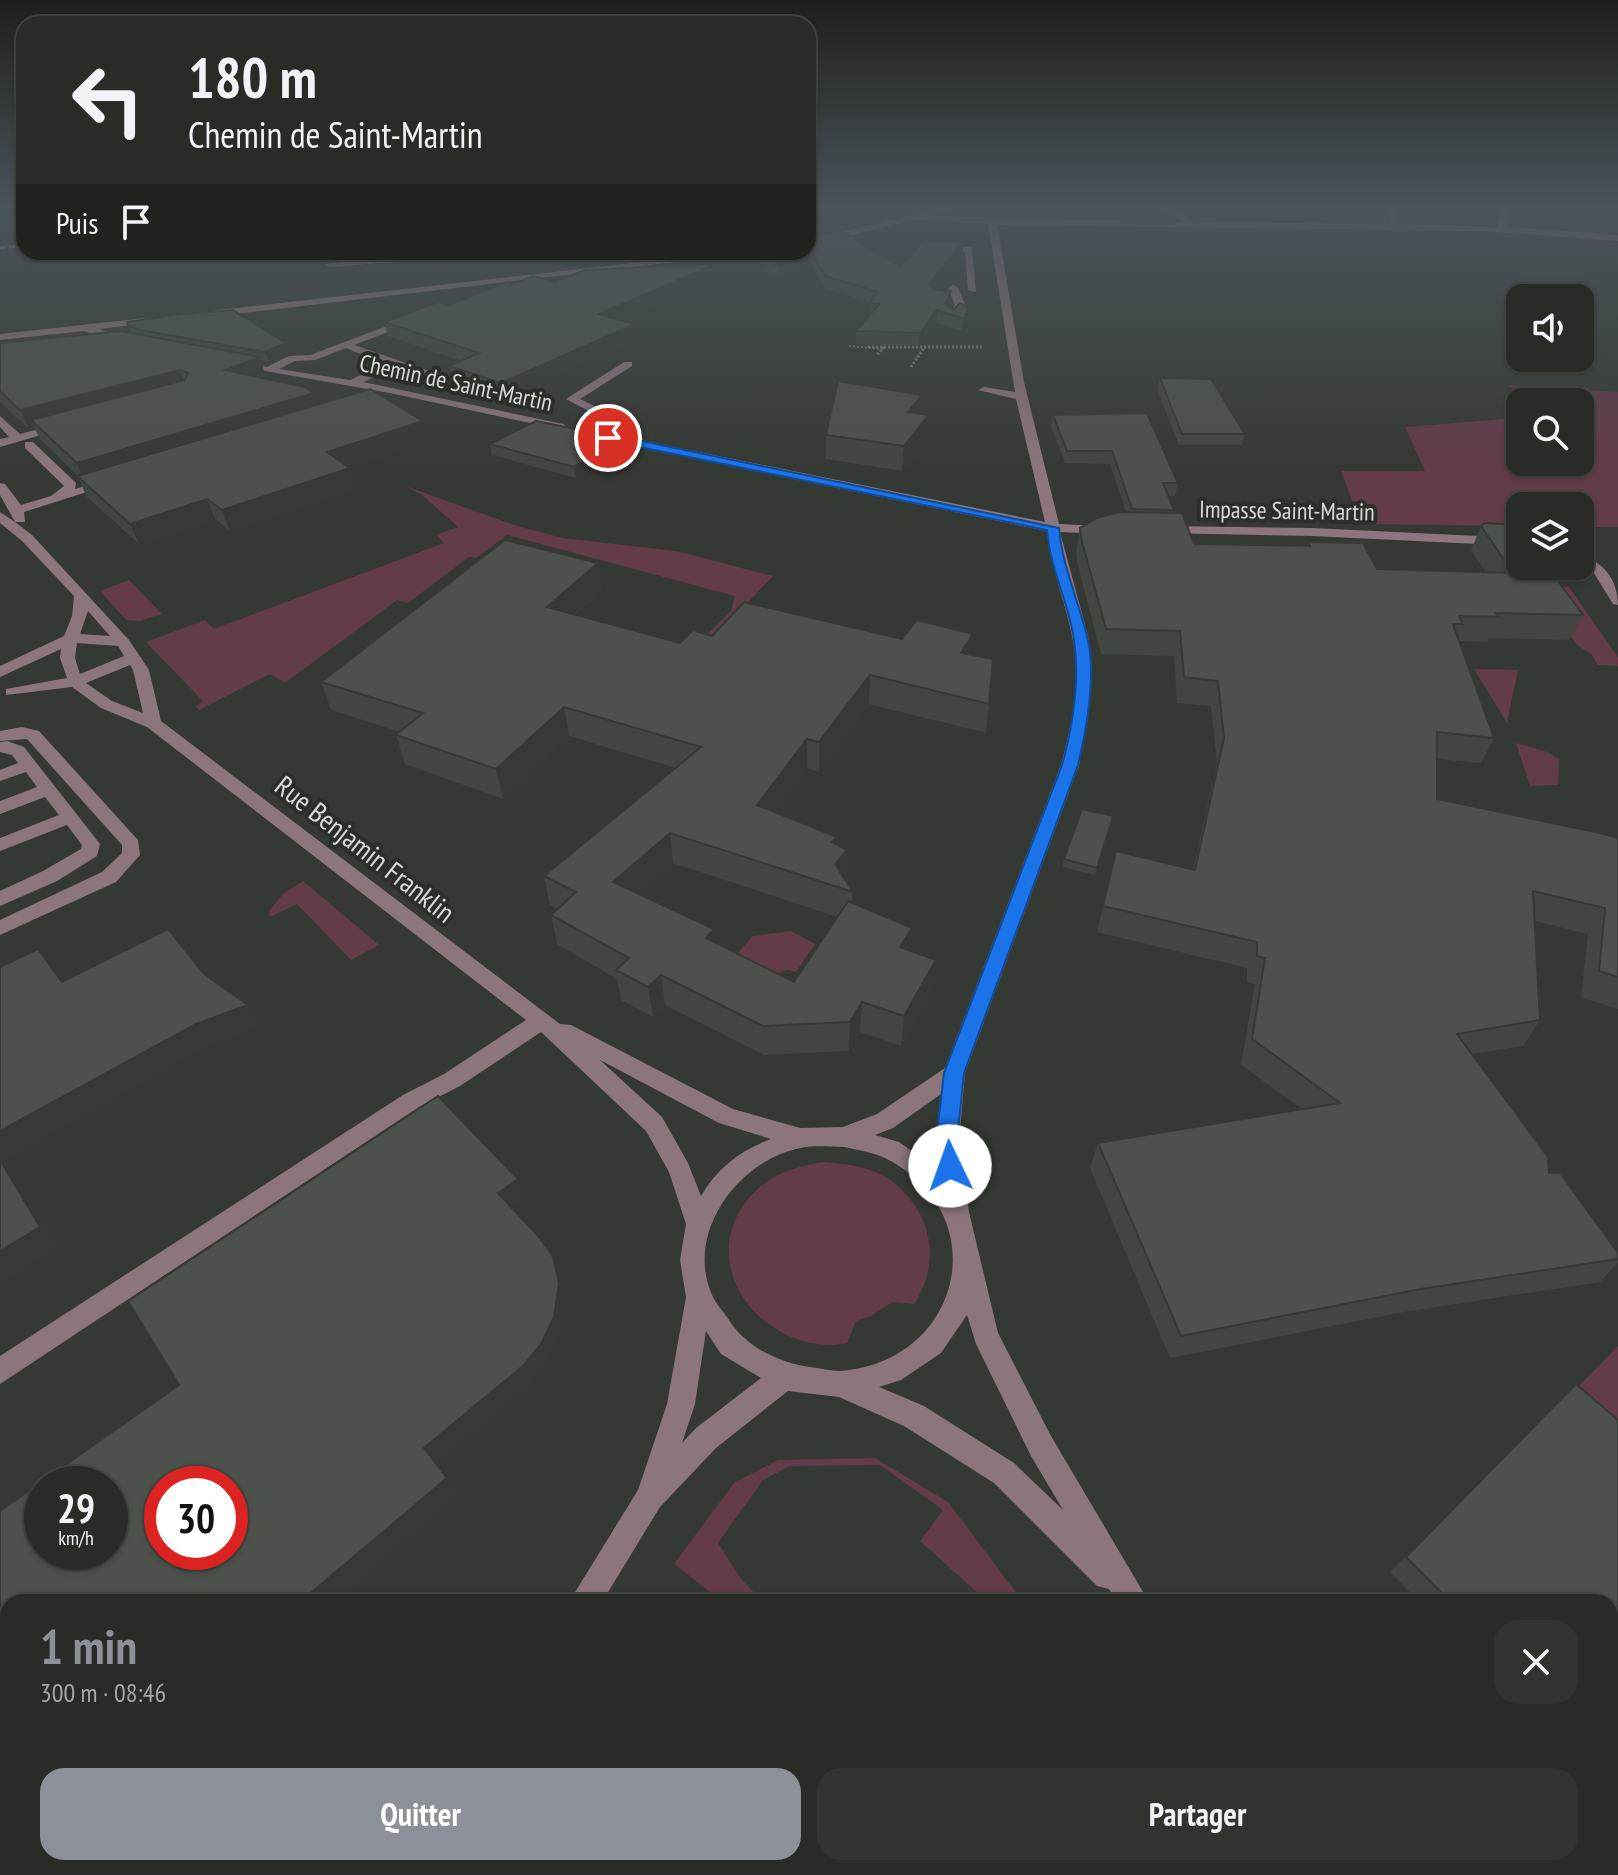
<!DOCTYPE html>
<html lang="fr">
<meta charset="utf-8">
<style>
body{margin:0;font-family:"PT Sans Narrow",sans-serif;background:#30332e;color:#f1f3f6;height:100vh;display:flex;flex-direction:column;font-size:30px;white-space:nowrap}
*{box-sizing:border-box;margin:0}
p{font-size:26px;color:#a5a7a7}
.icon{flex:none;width:44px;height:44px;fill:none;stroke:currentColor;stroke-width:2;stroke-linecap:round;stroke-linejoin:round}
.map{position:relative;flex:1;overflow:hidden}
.side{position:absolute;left:0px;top:1594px;width:1618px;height:282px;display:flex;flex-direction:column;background:#282b26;border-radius:24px 24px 0 0;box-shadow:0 2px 6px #0004,0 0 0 2px #444743}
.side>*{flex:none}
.banner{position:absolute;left:16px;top:16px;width:800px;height:244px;border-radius:24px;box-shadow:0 2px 6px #0004,0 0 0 2px #444743;background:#282b26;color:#f1f3f6;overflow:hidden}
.fabs{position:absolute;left:1506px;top:284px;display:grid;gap:16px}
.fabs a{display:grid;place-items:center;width:88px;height:88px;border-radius:16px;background:#282b26;box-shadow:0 2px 6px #0004,0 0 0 2px #444743;font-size:40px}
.speed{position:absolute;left:24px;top:1466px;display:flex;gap:16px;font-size:40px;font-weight:700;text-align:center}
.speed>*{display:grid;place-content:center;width:104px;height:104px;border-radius:50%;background:#282b26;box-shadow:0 2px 6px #0004,0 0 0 2px #444743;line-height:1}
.speed small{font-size:20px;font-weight:400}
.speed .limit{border:12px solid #d22;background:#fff;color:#111}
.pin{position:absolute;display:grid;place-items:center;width:68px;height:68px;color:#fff;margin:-34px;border:4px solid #fff;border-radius:50%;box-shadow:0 2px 8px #0007}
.me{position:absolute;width:88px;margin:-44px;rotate:357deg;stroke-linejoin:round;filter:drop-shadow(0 0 6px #0008)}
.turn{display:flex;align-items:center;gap:28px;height:168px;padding:0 40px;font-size:36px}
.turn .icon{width:104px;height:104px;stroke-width:2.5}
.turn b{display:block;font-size:56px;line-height:68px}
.then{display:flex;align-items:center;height:76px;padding:0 40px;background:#0003;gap:16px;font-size:30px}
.round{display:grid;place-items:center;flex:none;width:84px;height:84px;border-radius:24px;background:#30332e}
.headline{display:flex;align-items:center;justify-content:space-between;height:136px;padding:0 40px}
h1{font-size:48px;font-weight:700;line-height:60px;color:#8c9099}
.button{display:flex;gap:16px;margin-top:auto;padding:16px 40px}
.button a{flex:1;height:92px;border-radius:24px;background:#8c9099;color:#fff;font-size:32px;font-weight:700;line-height:92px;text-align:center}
.button a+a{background:#30332e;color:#f1f3f6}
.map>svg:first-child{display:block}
.green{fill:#633b49}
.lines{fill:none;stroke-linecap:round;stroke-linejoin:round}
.path-far1{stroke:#7e817c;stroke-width:2;stroke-dasharray:2 2;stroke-linecap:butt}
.path{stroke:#7e817c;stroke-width:3;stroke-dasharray:2 2;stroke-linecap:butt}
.minor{fill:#8c757c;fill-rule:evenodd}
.rail{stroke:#939691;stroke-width:3;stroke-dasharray:6 3;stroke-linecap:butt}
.wall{fill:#424640;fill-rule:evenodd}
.shaded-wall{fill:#363934}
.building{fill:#4d514b;stroke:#363934;stroke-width:2;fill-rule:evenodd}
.route{fill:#1a73e8;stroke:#114b97;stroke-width:2}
.labels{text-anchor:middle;stroke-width:8;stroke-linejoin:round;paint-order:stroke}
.far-street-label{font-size:24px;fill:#d7dad6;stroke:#2b2f29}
.street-label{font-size:28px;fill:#d7dad6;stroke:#2b2f29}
</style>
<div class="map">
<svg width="1618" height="1875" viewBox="0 0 1618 1875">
<rect width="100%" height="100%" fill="#353933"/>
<!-- green -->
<g class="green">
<path d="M1509 385 1618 392V527H1580V506H1520V526L1361 524 1341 471H1425L1405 427 1520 418V462H1580V402H1526Z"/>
<path d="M405 486 514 525 562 538 676 551 773 576 695 658 685 656 731 611 735 596 507 535 476 558 469 557 408 603 397 600 285 683 270 674 199 710 196 706 203 701 146 642 205 620 214 629 444 543 436 535 458 527 421 494Z"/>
<path d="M129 580 162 614 140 621 126 620 100 591Z"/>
<path d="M1568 586 1618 657V666L1598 665 1591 654 1577 645 1551 613 1561 588Z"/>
<path d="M1474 669 1518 670 1507 723Z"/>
<path d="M1516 743 1547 752 1559 759 1558 785 1530 786Z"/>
<path d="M303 881 379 945 351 960 297 904 270 917 269 911 283 894Z"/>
<path d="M791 931 815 944 796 972 787 970 768 976 733 958 753 936Z"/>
<path d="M823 1162C846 1164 869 1166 889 1179 931 1209 943 1261 914 1304L892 1302 871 1316 856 1321 847 1343C828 1348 804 1343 787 1335 726 1306 706 1233 761 1186 779 1171 801 1166 823 1162Z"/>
<path d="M1618 1346V1446L1564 1401Z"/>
<path d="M875 1458 948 1502 1023 1602H988L920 1541 943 1510 880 1465 790 1466 763 1480 718 1543 741 1579 763 1602H723L674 1564 735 1482 778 1460Z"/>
</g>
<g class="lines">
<!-- path-far1 -->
<g class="path-far1">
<path d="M849 346 883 349"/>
<path d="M884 347H984"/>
</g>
<!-- path -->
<g class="path">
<path d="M868 347H884L876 356"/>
<path d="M884 347H984"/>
<path d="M911 367 924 348"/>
</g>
<!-- minor -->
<g class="minor">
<path d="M950 206H965L930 216 1183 222 1158 206H1168L1195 222 1386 224 1390 221 1384 206H1392L1398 221 1395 224 1498 227 1502 206H1510L1507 227 1618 235V241L1483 231 997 225 1024 382 1059 524 1104 526 1111 530 1104 534 1060 532 1088 636 1092 668 1088 718 1079 765 965 1073 959 1141 969 1212 998 1333 1051 1436 1149 1602H1117L1109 1589 1097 1586 994 1483 904 1426 839 1397 788 1391 716 1448 660 1507 602 1602H569L638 1490 667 1404 686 1297 680 1260 686 1224 669 1172 646 1131 541 1032 460 1086 419 1107 0 1384V1356L403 1095 444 1074 526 1020 147 727 101 708 72 687 6 695V689L67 678 60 658 61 649 0 677V666L64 636 72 616 74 596 22 541 0 523V512L15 522 0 495V483L5 484 21 505 51 496 64 486 25 448V442H33L76 483 75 489 109 479 115 483 24 512 25 522H15L32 535 129 640 149 670 161 721 560 1024 571 1025 733 1109 800 1128 843 1127 877 1114 945 1068 1061 765C1071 727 1081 686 1074 647 1068 607 1051 571 1047 531L594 438V432L598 431 631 438 627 431 566 399 624 362H632V366L580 399 636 426 644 441 1045 522 1016 399 978 390 984 387 1015 392 988 224 914 220 808 246V240ZM88 611 110 636 80 634ZM77 643 118 646 124 656 80 674 75 658ZM130 665 133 670 143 713 112 701 86 683ZM600 1060 719 1123 771 1139C741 1150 717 1168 701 1196L688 1163 662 1117ZM941 1094 935 1141 939 1170 899 1142 875 1135 893 1128ZM844 1147C857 1150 873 1152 885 1158 997 1214 962 1362 840 1371 831 1371 820 1368 810 1367 779 1363 746 1347 729 1320 724 1312 716 1304 712 1295 684 1232 740 1159 801 1148 815 1145 830 1147 844 1147ZM967 1315 976 1344 1031 1456 1063 1510 1014 1463 924 1406 879 1387 901 1380 941 1353ZM706 1331 721 1354 761 1378 696 1428 682 1443 695 1404Z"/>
<path d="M935 246 972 247 976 292 968 290 965 252 938 251Z"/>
<path d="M434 252H453L423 260 329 267 324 264Z"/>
<path d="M730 252H759L210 317 205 314 210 311Z"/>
<path d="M953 285 958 288 965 305 952 319 947 316 955 305 948 288Z"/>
<path d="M154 317 159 320 158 322 99 329 127 339 128 341 123 344 84 331 0 340V334Z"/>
<path d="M411 317 416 320 415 322 354 345 435 373V377L395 368 363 382 563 424 569 428 567 431 390 393 232 365 237 362 267 367 289 356 310 355ZM346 348 385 364 350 380 279 369 295 361 315 360Z"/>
<path d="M0 416 20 434 62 423 68 427 0 447V439L9 437 0 427Z"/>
<path d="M1164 526 1312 528 1520 538V546L1312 536 1159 533 1157 530Z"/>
<path d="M1580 555C1604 562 1618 580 1618 605L1613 604 1592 570 1580 564Z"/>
<path d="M22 727 39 731 138 840 140 855 116 882 0 935V920L102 872 122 853V845L27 739 0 741V731Z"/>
<path d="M7 741 24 747 100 844 97 856 57 881 0 906V891L43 871 81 849 82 845 67 825 0 851V838L59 815 45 797 0 814V801L37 787 26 772 0 781V770L18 763 12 755 0 752V742Z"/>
<path d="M396 1868H432L430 1875H394Z"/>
<path d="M1317 1868H1354L1356 1875H1319Z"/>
</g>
<!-- rail -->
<path class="rail" d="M0 248 24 245"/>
</g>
<!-- wall -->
<g class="wall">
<path d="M826 221V233L900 267 930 241 963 242 962 254 935 288 938 290 951 291 949 307 953 310 968 308 967 321 962 331 936 323 919 346 856 344V331L869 315 870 302 825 288 810 261 778 275 749 256V252H808Z"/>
<path d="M709 267 710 281 620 320 635 324 636 339 504 398 452 381 449 366 461 361 388 336 384 322 449 305 555 282Z"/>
<path d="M127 322 286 343 289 353 269 362 261 361 265 375 259 377 314 393 317 405 427 440 348 467 356 488 230 531 215 519 139 544 86 496 78 476 40 439 34 427 29 429 0 401V343L130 332Z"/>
<path d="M1160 378 1245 434 1242 445H1179L1157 389Z"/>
<path d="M922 395 921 414 928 439 902 471 826 459V435Z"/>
<path d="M1053 415 1178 483 1175 496H1168L1174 510 1173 513 1194 544 1307 546 1308 542 1377 569 1486 572 1471 550 1481 526 1583 615 1570 640 1489 638 1487 642 1459 641 1494 738 1481 763 1437 759V799L1618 838V1009L1581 997 1588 934 1534 921 1540 1020 1523 1046 1472 1054 1549 1173 1618 1253V1262L1600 1282 1404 1312 1170 1358 1090 1168 1098 1143 1302 1109 1241 1065 1255 984 1247 982V968L1097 932 1116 851 1193 870 1217 764 1211 706 1177 703 1174 656 1101 654 1077 562 1076 552 1080 528 1126 513 1110 464 1065 463 1051 427Z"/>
<path d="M625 439 626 449 576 478 492 455 490 444Z"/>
<path d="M598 563 602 590 575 615 680 643 712 636 902 639 973 634 970 655 989 704 986 733 869 704 819 772 807 768 775 812 847 850 846 881 853 892 852 902 912 928 910 951 936 960 933 990 901 1046 860 1032 849 1051 764 1055 665 1005 653 1017 621 1000 617 979 557 944 551 915 557 909 550 905 544 876 676 768 569 736 503 799 405 764 396 735 400 732 331 710 321 682ZM673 863 838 917 794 982 715 942 638 893Z"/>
<path d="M1111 824 1095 875 1062 867 1064 859Z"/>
<path d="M1576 1384 1618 1420V1799L1611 1801 1610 1602H1420L1390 1572Z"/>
</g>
<!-- shaded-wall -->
<g class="shaded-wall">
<path d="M826 221V233L808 238V226Z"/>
<path d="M963 242 962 254 928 296 929 284Z"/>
<path d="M810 249V261L778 275V263L803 252H808V250Z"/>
<path d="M709 267 710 281 601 328 599 314Z"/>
<path d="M951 291 950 304 946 313 945 304Z"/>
<path d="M968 308 967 321 962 331 964 319Z"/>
<path d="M937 310 936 323 919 346 920 333Z"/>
<path d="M635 324 636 339 504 398 501 383Z"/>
<path d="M286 343 289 353 269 362 265 352Z"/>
<path d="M260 357 265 375 231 388 225 370Z"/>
<path d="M180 370 186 388 31 420 34 427 29 429 20 410Z"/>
<path d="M314 393 319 412 85 483 77 463Z"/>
<path d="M922 395 920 418 908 412Z"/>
<path d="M929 415 928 439 902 471 904 446Z"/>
<path d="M423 421 427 440 333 472 327 452Z"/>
<path d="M625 439 626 449 576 478 574 467Z"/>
<path d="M350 468 356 488 230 531 222 510Z"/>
<path d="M207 499 215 519 139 544 130 524Z"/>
<path d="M598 563 602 590 551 635 547 607Z"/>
<path d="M973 634 970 662 961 653Z"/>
<path d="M870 675 869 704 819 772V742Z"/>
<path d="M564 707 569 736 503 799 496 769Z"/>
<path d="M807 739V768L758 835 757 805Z"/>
<path d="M670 833 673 863 618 911 613 882Z"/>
<path d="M837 837V862L847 850 846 880 840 888 832 842Z"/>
<path d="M912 928 909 958 900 947Z"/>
<path d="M714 929 716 959 706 938Z"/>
<path d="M936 960 933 990 901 1046 904 1016Z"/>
<path d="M661 975 665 1005 653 1017 648 987Z"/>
<path d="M862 1002 860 1032 849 1051 850 1022Z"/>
<path d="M248 1005 260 1027 208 1046 5 1160 58 1247 0 1284V1131L196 1024Z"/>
<path d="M518 1179 525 1200 505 1214 498 1193Z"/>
<path d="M553 1257 565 1303 560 1336 547 1363 531 1384 434 1465 424 1448Z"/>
<path d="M447 1478 457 1495 332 1602H300Z"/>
<path d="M156 1868H174L177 1875H160Z"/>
</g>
<!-- building -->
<g class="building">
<path d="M808 210 826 221 808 226Z"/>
<path d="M840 230 900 267 926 238 930 241 963 242 929 284 938 290 951 291 945 304 953 310 960 303 968 308 964 319 937 310 920 333 856 331 879 304 869 303 878 292 825 276 810 249 808 250V237Z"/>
<path d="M760 252H803L778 263Z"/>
<path d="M708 264 709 267 599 314 635 324 501 383 449 366 479 353 384 322 438 302 449 305 507 282 513 284 534 276 555 282 585 270Z"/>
<path d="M233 310 286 343 265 352 140 330 128 326 127 322 174 315Z"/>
<path d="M120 331 260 357 225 370 304 387 314 393 77 463 31 420 185 380 188 373 180 370 20 410 0 391V343Z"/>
<path d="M1160 378 1211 379 1245 434H1182Z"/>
<path d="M838 381 922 395 908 412 929 415 904 446 826 435Z"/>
<path d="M370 389 423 421 327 452 350 468 222 510 207 499 130 524 77 476Z"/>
<path d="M1147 413 1178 483H1163L1174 510 1132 509 1112 451H1067L1053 415Z"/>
<path d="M536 421 625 439 574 467 490 444Z"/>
<path d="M1119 512 1182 513 1194 544 1310 546 1308 542 1363 543 1377 569 1513 573 1481 526 1485 523 1517 525 1520 529V566H1547L1583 615 1496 613 1499 617 1459 616 1463 624H1453L1494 738 1437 732V799L1600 833 1618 838V977L1599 971 1605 908 1533 891 1540 1020 1457 1034 1548 1157 1549 1173H1560L1618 1253V1259L1421 1289 1181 1336 1098 1143 1340 1103 1252 1039 1265 958 1257 956V942L1103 906 1116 851 1195 870 1224 738 1218 681 1184 677 1180 631 1106 629 1081 538 1080 528 1097 518Z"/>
<path d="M505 540 598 563 547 607 680 643 693 630 712 636 744 602 902 639 917 620 973 634 961 653 993 659 989 704 870 675 819 742 807 739 757 805 837 837 832 842 847 850 835 864 853 892 670 833 613 882 714 929 706 938 794 982 848 901 912 928 900 947 936 960 904 1016 862 1002 850 1022 763 1026 661 975 648 987 616 970 629 958 551 915 576 892 544 876 701 747 564 707 496 769 396 735 423 713 321 682Z"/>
<path d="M1082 809 1113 816 1097 868 1064 859Z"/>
<path d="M168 929 204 974 248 1005 196 1024 0 1131V967L38 949 62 982Z"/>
<path d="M438 1096 518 1179 498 1193 539 1237 553 1257 559 1283 554 1317 541 1344 524 1365 424 1448 447 1478 300 1602H8V1868H156L160 1875H0V1511L179 1385 128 1301ZM42 1484H110V1552H42ZM162 1484H230V1552H162Z"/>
<path d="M0 1160 40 1227 0 1251Z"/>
<path d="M1576 1384 1618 1420V1773L1610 1765V1602H1451L1406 1557Z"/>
<path d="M644 1868H1038L1044 1875H638Z"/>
</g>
<!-- sky -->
<linearGradient id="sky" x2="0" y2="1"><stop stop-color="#1d1f1c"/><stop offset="0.44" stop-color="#4b545b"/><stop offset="1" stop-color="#4b545b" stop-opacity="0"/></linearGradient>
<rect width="1618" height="469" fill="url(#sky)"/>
<!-- route -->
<path class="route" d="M608 434 1059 528C1062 565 1078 600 1087 636 1097 674 1087 727 1078 765L964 1073 957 1141 961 1166 958 1172 950 1175 943 1172 936 1141 944 1073 1062 765C1073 725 1080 682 1074 640 1069 603 1050 569 1047 530L605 440V435Z"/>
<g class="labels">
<!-- far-street labels -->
<g class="far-street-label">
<text transform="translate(456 383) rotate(12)" y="8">Chemin de Saint-Martin</text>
<text transform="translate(1287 511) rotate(1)" y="8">Impasse Saint-Martin</text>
</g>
<!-- street labels -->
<g class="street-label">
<text transform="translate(365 849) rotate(38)" y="10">Rue Benjamin Franklin</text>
</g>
</g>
</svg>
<div class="fabs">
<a><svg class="icon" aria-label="sound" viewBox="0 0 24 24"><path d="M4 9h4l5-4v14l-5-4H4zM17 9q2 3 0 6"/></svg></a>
<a><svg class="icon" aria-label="search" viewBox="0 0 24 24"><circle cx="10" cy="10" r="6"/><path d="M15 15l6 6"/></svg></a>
<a><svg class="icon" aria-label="layers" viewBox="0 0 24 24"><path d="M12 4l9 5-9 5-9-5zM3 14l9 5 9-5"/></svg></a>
</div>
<div class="speed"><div>29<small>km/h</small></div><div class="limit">30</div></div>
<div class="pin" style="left:608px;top:438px;background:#d93025"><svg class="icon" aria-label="arrive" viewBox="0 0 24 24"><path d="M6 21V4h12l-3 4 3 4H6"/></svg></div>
<svg class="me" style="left:950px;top:1166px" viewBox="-20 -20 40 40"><circle r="19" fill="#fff"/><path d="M0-13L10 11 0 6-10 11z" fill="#1a73e8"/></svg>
<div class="banner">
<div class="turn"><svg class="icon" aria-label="left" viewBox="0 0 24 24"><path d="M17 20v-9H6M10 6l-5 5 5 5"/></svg><div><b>180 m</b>Chemin de Saint-Martin</div></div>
<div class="then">Puis<svg class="icon" aria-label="arrive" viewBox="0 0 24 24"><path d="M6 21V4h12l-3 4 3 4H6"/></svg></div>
</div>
<section class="side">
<div class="headline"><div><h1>1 min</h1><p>300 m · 08:46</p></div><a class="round"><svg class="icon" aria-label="close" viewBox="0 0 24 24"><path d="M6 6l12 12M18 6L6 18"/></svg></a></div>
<div class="button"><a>Quitter</a><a>Partager</a></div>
</section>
</div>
